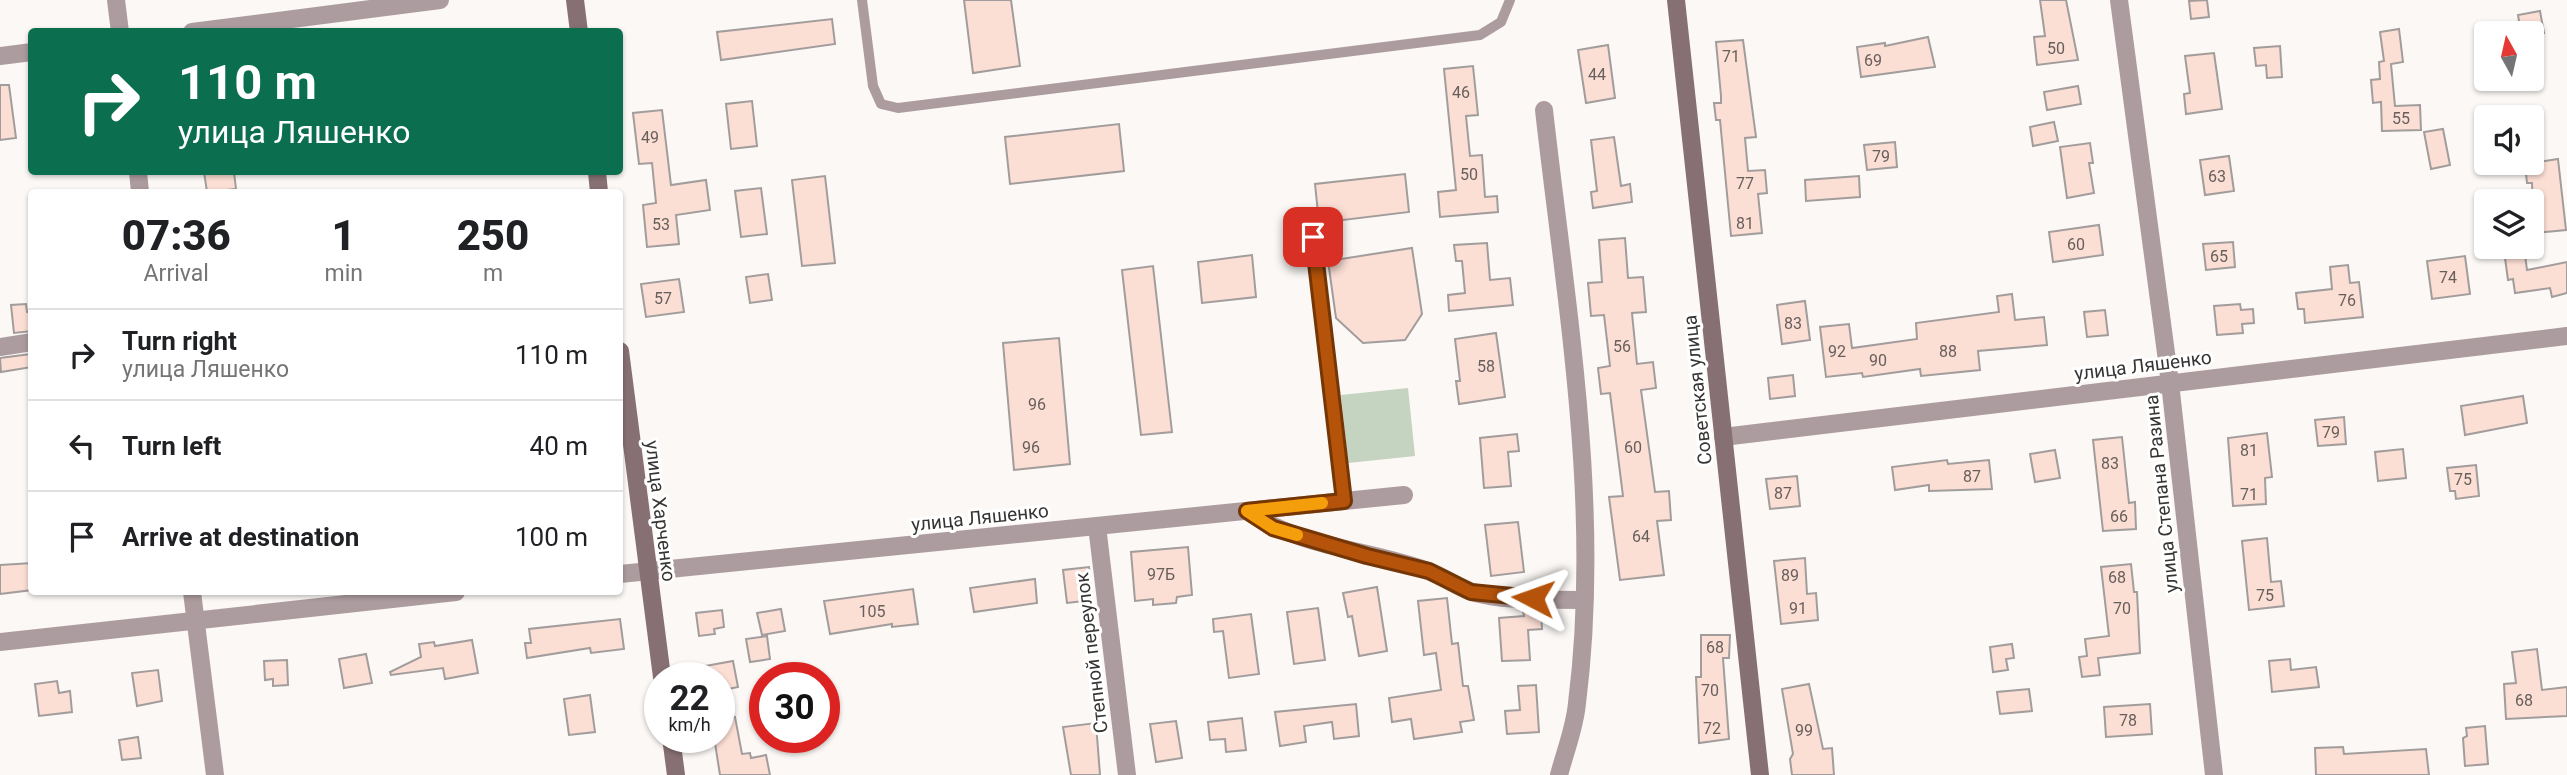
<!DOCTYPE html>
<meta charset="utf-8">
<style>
body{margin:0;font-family:Roboto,sans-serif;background:#f6f6f6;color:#202124;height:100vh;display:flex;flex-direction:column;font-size:26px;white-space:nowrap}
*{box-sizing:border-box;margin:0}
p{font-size:23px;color:#757577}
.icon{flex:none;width:38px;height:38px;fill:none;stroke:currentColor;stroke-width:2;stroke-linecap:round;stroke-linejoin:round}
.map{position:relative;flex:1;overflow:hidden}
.details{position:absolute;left:28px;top:189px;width:595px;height:406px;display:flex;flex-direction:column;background:#fff;border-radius:7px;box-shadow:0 2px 5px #0004}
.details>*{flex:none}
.hud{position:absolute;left:28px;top:28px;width:595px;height:147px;border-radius:7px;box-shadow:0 2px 5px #0004;background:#0b6e4f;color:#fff;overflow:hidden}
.needle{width:46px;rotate:352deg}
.tools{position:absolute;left:2474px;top:21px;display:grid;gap:14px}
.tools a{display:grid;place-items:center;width:70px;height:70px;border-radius:7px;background:#fff;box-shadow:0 2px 5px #0004;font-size:35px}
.speed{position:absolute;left:644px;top:662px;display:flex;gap:14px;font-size:35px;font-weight:700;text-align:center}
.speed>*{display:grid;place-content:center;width:91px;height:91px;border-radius:50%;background:#fff;box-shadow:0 2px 5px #0004;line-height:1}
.speed small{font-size:18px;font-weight:400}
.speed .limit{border:10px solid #d22;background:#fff;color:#111}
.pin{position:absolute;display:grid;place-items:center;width:60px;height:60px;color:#fff;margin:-30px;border-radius:14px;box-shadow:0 4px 10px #0006}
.me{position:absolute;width:77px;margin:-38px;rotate:274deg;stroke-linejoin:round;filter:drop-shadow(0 0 5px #0008)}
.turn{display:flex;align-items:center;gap:24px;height:147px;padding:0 35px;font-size:32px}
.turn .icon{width:91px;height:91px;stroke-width:2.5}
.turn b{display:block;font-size:49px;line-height:60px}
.eta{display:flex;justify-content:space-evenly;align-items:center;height:119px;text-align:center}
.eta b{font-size:42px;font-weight:800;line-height:49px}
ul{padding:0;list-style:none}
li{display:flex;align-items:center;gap:21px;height:91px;padding:0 35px;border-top:2px solid #e0e0e0}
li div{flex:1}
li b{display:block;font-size:26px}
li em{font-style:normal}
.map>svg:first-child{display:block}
.green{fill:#c5d3c1}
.building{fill:#fbded4;stroke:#a29d9c;stroke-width:2}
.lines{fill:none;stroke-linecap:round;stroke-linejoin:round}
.lane{stroke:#ad9c9f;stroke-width:10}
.street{stroke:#ad9c9f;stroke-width:18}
.secondary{stroke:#877074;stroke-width:18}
.route-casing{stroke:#753606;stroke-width:18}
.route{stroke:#b45309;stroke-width:12}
.slow{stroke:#f59e0b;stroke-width:12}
.labels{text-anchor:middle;stroke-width:6;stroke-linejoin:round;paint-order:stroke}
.number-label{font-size:16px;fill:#675f5c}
.street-label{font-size:19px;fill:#363534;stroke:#fff}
</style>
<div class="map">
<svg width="2567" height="775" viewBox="0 0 2567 775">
<rect width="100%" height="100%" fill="#fbf8f5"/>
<!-- green -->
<path class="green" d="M1408 388 1415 456 1348 463 1341 395Z"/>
<!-- building -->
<g class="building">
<path d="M964 0H1011L1020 66 973 73Z"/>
<path d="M2040 0H2066L2078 60 2037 65 2034 37 2045 36Z"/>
<path d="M2207 0 2209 17 2191 19 2189 1Z"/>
<path d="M2540 11 2544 33H2521L2518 15Z"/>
<path d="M832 19 835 44 721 60 717 32Z"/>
<path d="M2399 29 2403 62 2391 64 2395 106 2420 105 2421 130 2382 131 2381 102 2373 103 2371 80 2380 79 2379 62 2384 61 2380 32Z"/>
<path d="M1928 37 1935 67 1861 77 1857 47 1885 43V46Z"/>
<path d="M1743 40 1756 137 1745 138 1748 171 1765 170 1767 193 1758 194 1762 233 1731 236 1720 120H1716L1714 103H1721V96L1716 42Z"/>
<path d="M1608 45 1615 98 1586 103 1578 50Z"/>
<path d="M2280 46 2282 77 2267 78 2266 65 2256 66 2254 48Z"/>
<path d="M2214 53 2222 109 2186 114 2184 94 2190 93 2185 56Z"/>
<path d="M1473 66 1478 115 1466 116 1470 156 1482 155 1485 197 1497 196 1498 212 1440 217 1438 192 1456 190 1444 69Z"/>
<path d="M0 85H9L16 138 0 140Z"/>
<path d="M2078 86 2081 104 2047 110 2044 92Z"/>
<path d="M752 101 757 146 731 149 726 104Z"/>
<path d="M662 110 671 185 706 180 710 210 676 215 679 244 647 247 643 205 656 203 652 163 639 164 633 113Z"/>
<path d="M2054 122 2058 141 2033 146 2030 127Z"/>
<path d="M1119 124 1124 171 1010 184 1005 137Z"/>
<path d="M2443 129 2450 165 2431 169 2424 132Z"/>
<path d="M1614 137 1621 186 1630 184 1632 202 1593 208 1591 192 1597 191 1591 140Z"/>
<path d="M1895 142 1897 167 1867 170 1864 145Z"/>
<path d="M2090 143 2093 163H2089L2094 193 2067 198 2060 147Z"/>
<path d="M2229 156 2234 191 2205 195 2200 160Z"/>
<path d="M2558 159 2566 230 2534 233 2532 183H2527L2525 164Z"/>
<path d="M204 172H234L236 189 207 192Z"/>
<path d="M1405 174 1409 212 1319 223 1315 184Z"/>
<path d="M825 176 835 263 802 266 792 180Z"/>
<path d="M1859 176 1860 197 1806 201 1805 180Z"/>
<path d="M761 188 767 234 741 237 735 191Z"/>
<path d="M2099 225 2103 255 2053 262 2049 232Z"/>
<path d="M1625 238 1628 278 1643 277 1646 312 1632 313 1637 364 1653 362 1656 388 1641 390 1655 492 1669 491 1671 520 1657 521 1664 575 1620 580 1609 497 1623 496 1610 393 1601 394 1598 368 1610 366 1604 315 1591 316 1588 283 1602 282 1599 240Z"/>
<path d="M2233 242 2235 267 2206 270 2203 244Z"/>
<path d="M1487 243 1490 280 1510 278 1513 305 1449 311 1448 295 1465 293 1462 261H1456L1454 245Z"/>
<path d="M1412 248 1422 314 1405 340 1363 343 1336 318 1328 261Z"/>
<path d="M1252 255 1256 297 1202 303 1198 262Z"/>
<path d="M2525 255 2527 270 2567 262V293L2552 297 2550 288 2515 293 2513 279 2508 280 2505 258Z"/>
<path d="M2465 256 2470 294 2432 299 2427 261Z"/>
<path d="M2348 265 2350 283 2359 282 2363 317 2305 323 2304 309H2298L2296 293 2332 289 2330 267Z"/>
<path d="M1153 266 1172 432 1141 435 1122 270Z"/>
<path d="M768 274 772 300 750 303 746 277Z"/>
<path d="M679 279 684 312 646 317 641 284Z"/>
<path d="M2012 294 2015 320 2044 317 2047 345 1978 351 1980 370 1921 376 1920 369 1863 377 1862 373 1826 377 1820 327 1849 324 1852 348 1917 339 1916 323 1999 312 1997 296Z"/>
<path d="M1805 301 1810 340 1782 344 1777 305Z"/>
<path d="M26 304 27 312H32V331L14 333 11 305Z"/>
<path d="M2240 304 2241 310 2253 309 2254 323 2242 324 2243 333 2217 335 2214 306Z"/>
<path d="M2105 310 2108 335 2087 337 2084 312Z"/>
<path d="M1496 333 1505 397 1459 404 1456 381H1460L1455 339Z"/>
<path d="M1059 338 1070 464 1014 470 1003 343Z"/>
<path d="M31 354 32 367 1 372 0 358Z"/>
<path d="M1793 375 1795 396 1770 399 1768 378Z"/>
<path d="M2523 396 2527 423 2465 435 2461 406Z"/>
<path d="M2344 417 2346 444 2318 446 2315 420Z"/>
<path d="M2267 433 2272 477 2265 478 2266 504 2233 506 2228 438Z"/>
<path d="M1517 434 1519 451 1508 452 1511 486 1484 488 1480 438Z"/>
<path d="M2122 437 2129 503 2135 502 2136 529 2103 531 2093 440Z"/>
<path d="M2403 449 2406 478 2378 481 2375 452Z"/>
<path d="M2055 450 2060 478 2035 482 2030 454Z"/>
<path d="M1947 460 1948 464 1989 460 1992 489 1929 491V485L1895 490 1892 467Z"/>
<path d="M2476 465 2479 496 2456 499 2455 491H2450L2447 468Z"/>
<path d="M1797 476 1800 506 1770 509 1766 479Z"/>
<path d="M1518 522 1524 572 1491 576 1485 525Z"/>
<path d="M2267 538 2271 582 2281 581 2284 606 2249 610 2242 541Z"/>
<path d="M1188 547 1192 595 1177 597 1176 603 1153 605V599L1135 601 1131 552Z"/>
<path d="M1805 558 1807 594 1816 593 1818 620 1781 624 1774 561Z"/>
<path d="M32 563V590L0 594V565Z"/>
<path d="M2131 564 2134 592H2137L2140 653 2098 658 2100 675 2082 677 2079 657 2087 656 2085 639 2109 636 2101 567Z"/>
<path d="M1089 567 1092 600 1067 603 1063 570Z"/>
<path d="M1035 579 1037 603 974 612 970 588Z"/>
<path d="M1377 587 1387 651 1359 656 1352 616 1348 617 1343 593Z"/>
<path d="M913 589 918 624 892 627V624L830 634 824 601Z"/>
<path d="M1447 598 1452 644 1458 643 1463 686H1468L1474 720 1460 722 1462 732 1414 739 1411 719 1392 722 1389 698 1441 690 1436 653 1424 655 1418 601Z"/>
<path d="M1318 608 1325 660 1294 664 1287 612Z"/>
<path d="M781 609 785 631 762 635 757 613Z"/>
<path d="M722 610 724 627 714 629 715 634 699 636 696 613Z"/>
<path d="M1523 611H1541L1542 629 1528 630 1530 660 1502 661 1499 618 1524 616Z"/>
<path d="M1251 614 1259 674 1229 678 1223 631 1214 632 1213 619Z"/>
<path d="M620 619 624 649 591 653 590 648 527 658 525 643H531L529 629Z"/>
<path d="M1701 635H1730L1729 658H1723L1729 739 1699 743 1696 677H1701Z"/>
<path d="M767 636 770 659 750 662 746 639Z"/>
<path d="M472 640 478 673 445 679 443 668 391 675 390 672 421 657 419 644 434 642 435 646Z"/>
<path d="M2012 644 2014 658 2006 659 2008 670 1993 672 1990 647Z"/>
<path d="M2537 649 2542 690 2567 687V716L2506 719 2504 684 2516 683 2512 652Z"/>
<path d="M366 654 372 683 344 688 339 659Z"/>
<path d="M2290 659 2291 670 2316 667 2319 687 2272 692 2269 661Z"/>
<path d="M287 660 288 685 273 686V679L265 680 264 661Z"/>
<path d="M733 661 738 687 719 691V677H683V670Z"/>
<path d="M158 670 162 701 137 706 132 673Z"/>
<path d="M57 681 59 693 70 691 72 712 39 716 35 684Z"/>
<path d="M1809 684 1823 749 1832 748 1834 775H1792L1790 759 1793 754 1782 689Z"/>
<path d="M1536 685 1539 732 1507 734 1505 711 1520 710 1518 686Z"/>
<path d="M2029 689 2032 711 2000 714 1997 692Z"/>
<path d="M590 695 595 732 569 735 564 699Z"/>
<path d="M1356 704 1359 736 1334 739 1332 722 1304 726 1306 742 1280 746 1275 712Z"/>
<path d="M2150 704 2152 734 2106 737 2104 707Z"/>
<path d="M735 717 742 754 750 753 751 758 766 755 770 775H720L714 737H719V720Z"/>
<path d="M1242 718 1246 750 1226 752 1225 739 1210 740 1208 722Z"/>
<path d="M1176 721 1182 758 1156 762 1150 724Z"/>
<path d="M1096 723 1100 775H1071L1063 727Z"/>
<path d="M2485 726 2488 764 2465 766 2463 738 2467 736 2466 728Z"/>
<path d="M138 737 141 758 122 760 119 740Z"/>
<path d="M2343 747 2344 754 2426 749 2429 775H2316L2315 748Z"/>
</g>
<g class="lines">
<!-- lane -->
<g class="lane">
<path d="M862 0 873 86 881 104 898 108 1480 35 1501 22 1510 0"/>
<path d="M1313 237 1344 501"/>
</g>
<!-- street -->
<g class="street">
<path d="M116 0 120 32"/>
<path d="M2119 0 2170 383 2214 775"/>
<path d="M192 32 440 0"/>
<path d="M0 56 32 52"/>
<path d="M1544 110C1566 306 1602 506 1577 703 1575 727 1565 752 1559 775"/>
<path d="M138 172 140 192"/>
<path d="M0 347 32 342"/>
<path d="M1723 437 2567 336"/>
<path d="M1247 511C1302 548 1367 549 1428 571 1443 576 1457 587 1472 592 1507 602 1548 599 1584 600"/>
<path d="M1097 526 1127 775"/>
<path d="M620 574 1404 495"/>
<path d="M192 592 215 775"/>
<path d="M0 642 456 592"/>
</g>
<!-- secondary -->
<g class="secondary">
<path d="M575 0 579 32"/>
<path d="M1676 0 1760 775"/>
<path d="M597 172 599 192"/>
<path d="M620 351 662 677"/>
<path d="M671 737 676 775"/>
</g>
</g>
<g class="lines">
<defs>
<path id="route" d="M1313 237 1344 501 1247 511 1273 528 1367 556 1429 571 1471 592 1533 598"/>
</defs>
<!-- route casing -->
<use href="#route" class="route-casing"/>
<!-- route -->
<use href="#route" class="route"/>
<!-- slow -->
<path class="slow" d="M1297 535 1273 528 1247 511 1322 503"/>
</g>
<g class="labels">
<!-- number labels -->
<g class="number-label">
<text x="2056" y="54">50</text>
<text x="1731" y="62">71</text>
<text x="1873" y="66">69</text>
<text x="1597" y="80">44</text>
<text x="1461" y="98">46</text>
<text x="2401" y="124">55</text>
<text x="650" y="143">49</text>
<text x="1881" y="162">79</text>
<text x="1469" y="180">50</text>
<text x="2217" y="182">63</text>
<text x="1745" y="189">77</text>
<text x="1745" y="229">81</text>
<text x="661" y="230">53</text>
<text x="2076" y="250">60</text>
<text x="2219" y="262">65</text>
<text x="2448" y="283">74</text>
<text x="663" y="304">57</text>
<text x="2347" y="306">76</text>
<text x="1793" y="329">83</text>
<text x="1622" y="352">56</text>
<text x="1837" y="357">92</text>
<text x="1948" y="357">88</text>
<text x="1878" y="366">90</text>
<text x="1486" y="372">58</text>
<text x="1037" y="410">96</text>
<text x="2331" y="438">79</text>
<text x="1031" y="453">96</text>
<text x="1633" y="453">60</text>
<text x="2249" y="456">81</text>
<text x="2110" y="469">83</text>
<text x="1972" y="482">87</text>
<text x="2463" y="485">75</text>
<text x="1783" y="499">87</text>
<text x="2249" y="500">71</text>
<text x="2119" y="522">66</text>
<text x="1641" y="542">64</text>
<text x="1161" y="580">97Б</text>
<text x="1790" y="581">89</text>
<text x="2117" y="583">68</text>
<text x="2265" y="601">75</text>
<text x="1798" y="614">91</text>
<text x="2122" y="614">70</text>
<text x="872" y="617">105</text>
<text x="1715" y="653">68</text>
<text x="1710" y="696">70</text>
<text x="2524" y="706">68</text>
<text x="2128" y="726">78</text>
<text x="1712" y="734">72</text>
<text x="1804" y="736">99</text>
</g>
<!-- street labels -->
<g class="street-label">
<text transform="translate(2143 365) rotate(-7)" y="7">улица Ляшенко</text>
<text transform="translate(1697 390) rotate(-96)" y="7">Советская улица</text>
<text transform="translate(2161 494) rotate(-96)" y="7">улица Степана Разина</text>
<text transform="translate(661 511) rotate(83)" y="7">улица Харченко</text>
<text transform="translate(980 517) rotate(-6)" y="7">улица Ляшенко</text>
<text transform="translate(1091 653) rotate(-97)" y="7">Степной переулок</text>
</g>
</g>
</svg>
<div class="tools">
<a><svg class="needle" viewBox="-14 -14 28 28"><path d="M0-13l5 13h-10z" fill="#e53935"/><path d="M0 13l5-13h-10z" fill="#757577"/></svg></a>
<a><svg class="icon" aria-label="sound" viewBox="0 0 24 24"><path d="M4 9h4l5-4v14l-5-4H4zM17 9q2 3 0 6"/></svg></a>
<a><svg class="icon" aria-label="layers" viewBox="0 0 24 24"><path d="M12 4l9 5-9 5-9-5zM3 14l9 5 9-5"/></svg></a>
</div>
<div class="speed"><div>22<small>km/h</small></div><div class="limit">30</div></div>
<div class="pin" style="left:1313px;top:237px;background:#d93025"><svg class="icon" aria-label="arrive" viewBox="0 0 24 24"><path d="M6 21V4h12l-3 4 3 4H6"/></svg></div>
<svg class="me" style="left:1533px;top:598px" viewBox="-20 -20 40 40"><path d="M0-17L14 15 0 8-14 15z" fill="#b45309" stroke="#fff" stroke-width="4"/></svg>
<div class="hud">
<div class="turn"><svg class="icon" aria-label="right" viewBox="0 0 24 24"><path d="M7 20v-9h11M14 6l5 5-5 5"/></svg><div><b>110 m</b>улица Ляшенко</div></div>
</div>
<section class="details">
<div class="eta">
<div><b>07:36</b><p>Arrival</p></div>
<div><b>1</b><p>min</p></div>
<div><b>250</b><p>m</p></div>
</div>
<ul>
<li><svg class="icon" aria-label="right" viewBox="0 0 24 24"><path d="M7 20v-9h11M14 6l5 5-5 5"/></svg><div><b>Turn right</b><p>улица Ляшенко</p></div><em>110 m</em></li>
<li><svg class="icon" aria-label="left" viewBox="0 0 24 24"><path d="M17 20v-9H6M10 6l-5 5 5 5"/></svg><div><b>Turn left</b></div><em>40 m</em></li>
<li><svg class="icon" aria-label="arrive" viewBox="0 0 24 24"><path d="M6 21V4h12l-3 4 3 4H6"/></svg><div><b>Arrive at destination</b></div><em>100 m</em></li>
</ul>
</section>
</div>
